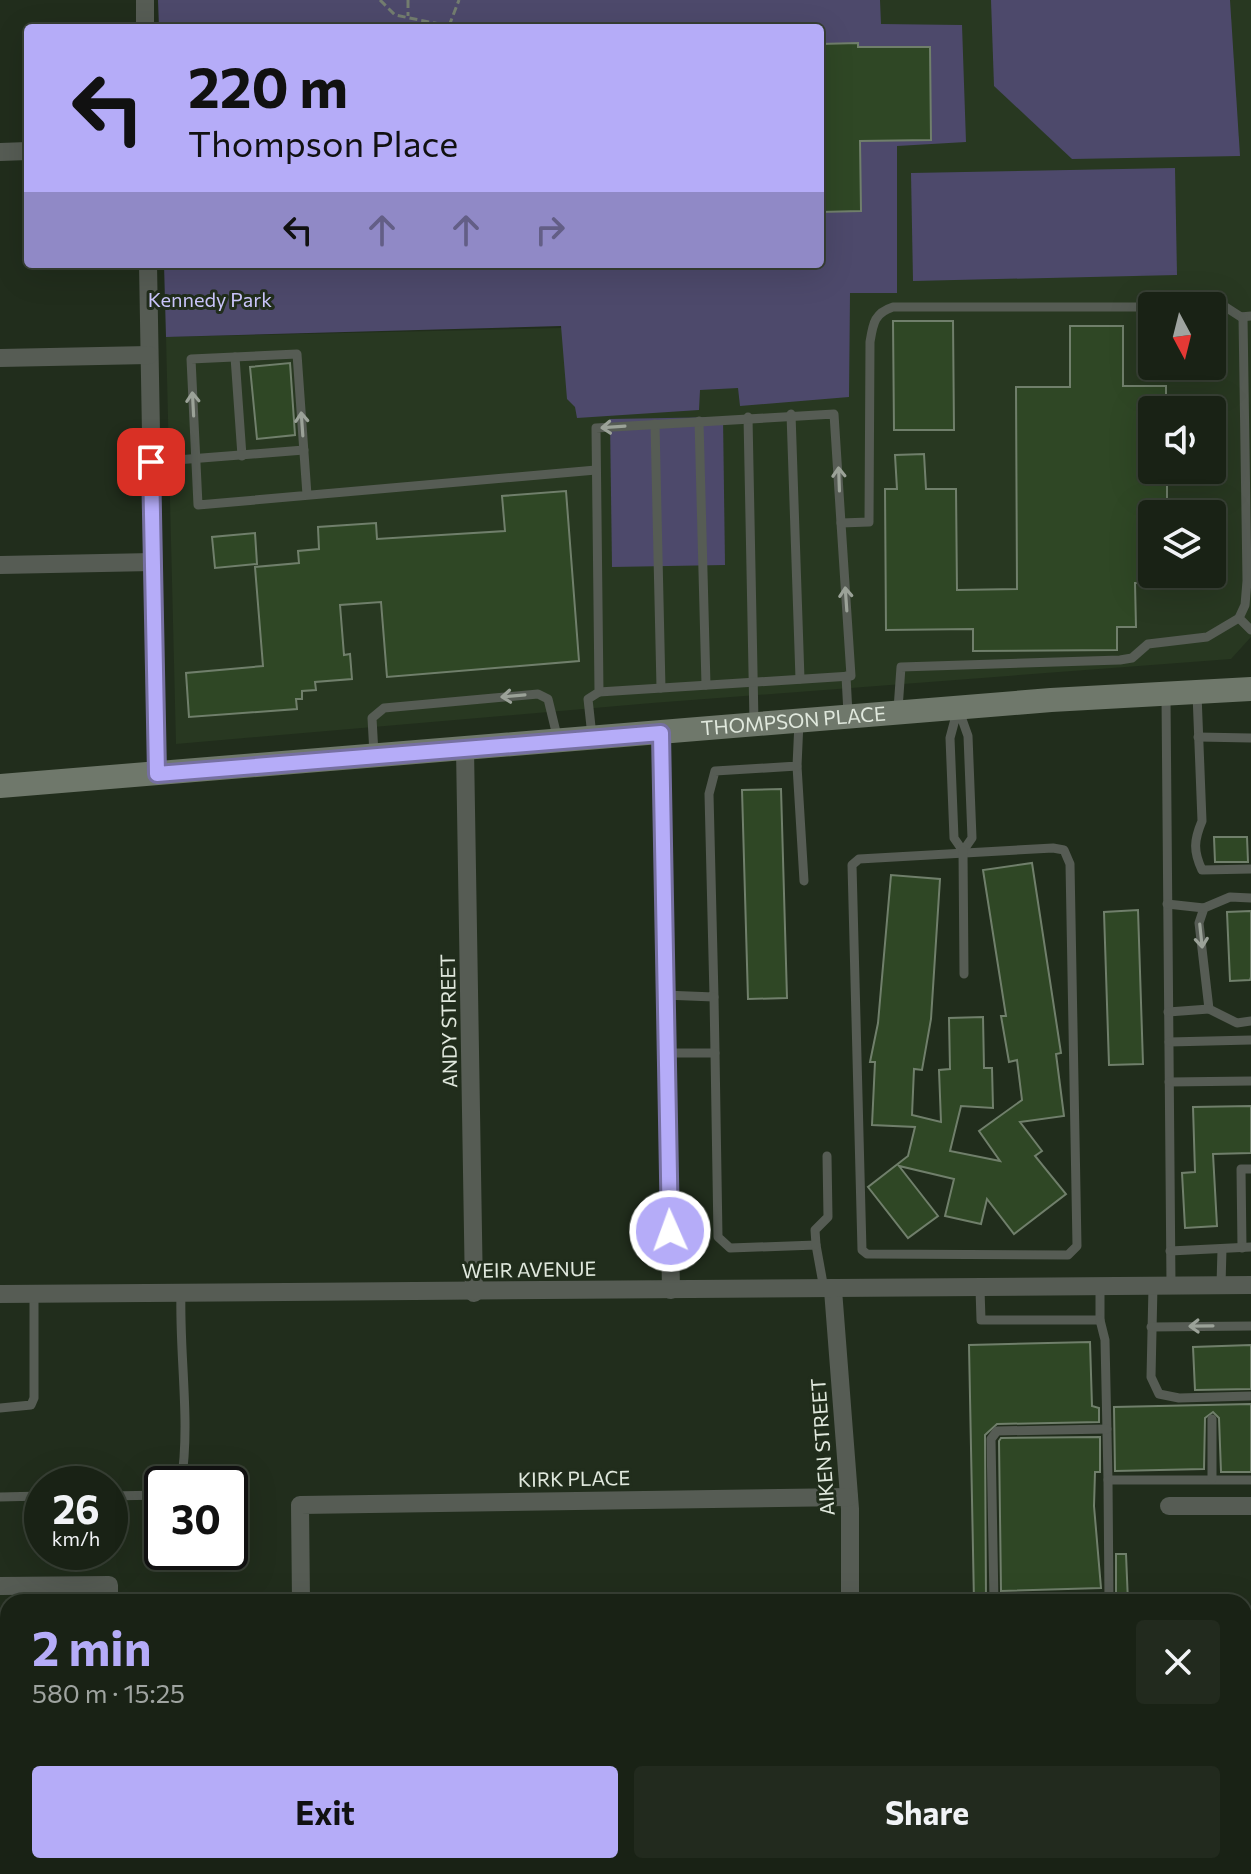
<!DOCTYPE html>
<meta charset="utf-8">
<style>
body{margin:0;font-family:Commissioner,sans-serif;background:#222a1e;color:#f1f3f6;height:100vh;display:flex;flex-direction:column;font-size:30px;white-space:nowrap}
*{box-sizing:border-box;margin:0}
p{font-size:26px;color:#9fa4a0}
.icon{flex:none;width:44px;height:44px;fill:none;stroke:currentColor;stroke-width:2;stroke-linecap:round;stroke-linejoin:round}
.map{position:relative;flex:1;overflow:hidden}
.side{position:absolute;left:0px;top:1594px;width:1252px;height:280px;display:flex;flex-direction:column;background:#192215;border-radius:24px 24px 0 0;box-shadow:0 8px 32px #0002,0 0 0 2px #373f34}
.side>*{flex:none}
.banner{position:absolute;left:24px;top:24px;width:800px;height:244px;border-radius:8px;box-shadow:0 8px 32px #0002,0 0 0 2px #373f34;background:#b5acf8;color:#111;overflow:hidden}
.needle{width:52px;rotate:173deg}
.buttons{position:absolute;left:1138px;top:292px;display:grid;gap:16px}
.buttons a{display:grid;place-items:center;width:88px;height:88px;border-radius:8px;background:#192215;box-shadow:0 8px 32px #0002,0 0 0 2px #373f34;font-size:40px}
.speed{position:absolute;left:24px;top:1466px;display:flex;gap:16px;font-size:40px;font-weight:700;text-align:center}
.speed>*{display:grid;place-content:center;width:104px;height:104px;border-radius:50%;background:#192215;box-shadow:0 8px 32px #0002,0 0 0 2px #373f34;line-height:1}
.speed small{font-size:20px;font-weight:400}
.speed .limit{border:4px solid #111;border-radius:12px;background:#fff;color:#111}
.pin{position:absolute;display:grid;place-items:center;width:68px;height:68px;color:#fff;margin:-34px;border-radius:16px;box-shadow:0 4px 12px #0006}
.me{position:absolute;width:88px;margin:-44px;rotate:358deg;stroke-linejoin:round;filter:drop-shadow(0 0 6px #0008)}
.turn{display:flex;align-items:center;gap:28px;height:168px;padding:0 32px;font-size:36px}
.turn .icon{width:104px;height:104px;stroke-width:2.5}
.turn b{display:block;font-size:56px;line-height:68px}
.lanes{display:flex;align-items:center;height:76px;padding:0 32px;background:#0003;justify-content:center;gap:40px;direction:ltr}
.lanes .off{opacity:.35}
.round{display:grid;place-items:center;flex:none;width:84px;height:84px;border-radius:8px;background:#222a1e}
.headline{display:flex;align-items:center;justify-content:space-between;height:136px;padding:0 32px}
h1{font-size:48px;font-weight:700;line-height:60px;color:#b5acf8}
.action{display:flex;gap:16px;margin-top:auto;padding:16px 32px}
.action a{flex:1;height:92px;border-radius:8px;background:#b5acf8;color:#111;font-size:32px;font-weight:700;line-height:92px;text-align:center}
.action a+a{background:#222a1e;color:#f1f3f6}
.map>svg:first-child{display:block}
.built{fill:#283821;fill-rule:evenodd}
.green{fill:#4d496b}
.building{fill:#2f4725;stroke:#707f6b;stroke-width:2}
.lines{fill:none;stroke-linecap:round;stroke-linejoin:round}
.path{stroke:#737d6f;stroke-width:3;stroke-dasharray:8 4;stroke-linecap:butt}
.lane{stroke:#565c54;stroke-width:9}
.street{stroke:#565c54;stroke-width:18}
.secondary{stroke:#6f786b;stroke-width:24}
.oneway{stroke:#9ba298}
.route-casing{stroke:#7670a1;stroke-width:20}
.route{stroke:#b5acf8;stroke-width:14}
.labels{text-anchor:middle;stroke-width:6;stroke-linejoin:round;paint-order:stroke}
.park-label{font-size:20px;fill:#cbc6fc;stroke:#212d1c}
.street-label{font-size:20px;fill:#e0e8dd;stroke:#212d1c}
</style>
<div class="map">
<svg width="1251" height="1874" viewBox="0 0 1251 1874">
<rect width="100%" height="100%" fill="#212d1c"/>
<!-- built -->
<path class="built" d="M556 0H1251V637L1231 659 652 703 176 744 166 337 561 328 820 264V28ZM1152 306H1212V366H1152ZM1152 410H1212V470H1152ZM1152 514H1212V574H1152Z"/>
<!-- green -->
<g class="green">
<path d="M158 0H880L881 24 962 25 966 142 897 146V293H850L849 397 740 406 738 388 700 390 699 410 577 418 575 407 567 399 561 326 166 337 164 264H820V28H159Z"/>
<path d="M991 0H1230L1240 156 1072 159 994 86Z"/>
<path d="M1175 168 1177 275 913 281 911 173Z"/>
<path d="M723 417 725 565 612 567 610 419Z"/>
</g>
<!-- building -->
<g class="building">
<path d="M858 43V47H930L931 140 860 141 861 211 820 212V44Z"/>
<path d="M893 321H953L954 430H894Z"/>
<path d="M1070 326H1123V386H1166V410H1152V470H1167V514H1152V583H1135L1136 627H1117V650L973 651V629L886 630 885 489H897L895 455 924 454 926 489H956L957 590 1017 589 1016 387H1070Z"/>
<path d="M290 363 295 435 257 439 250 367Z"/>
<path d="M566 491 579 661 387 677 381 602 340 605 344 655 350 654 352 679 315 682 316 690 302 691V699H296L297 709 189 717 186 673 263 666 255 567 299 563 298 551 319 549 318 527 376 523 377 539 505 531 502 496Z"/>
<path d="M255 533 257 564 215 568 212 537Z"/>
<path d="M781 789 787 998 748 999 742 790Z"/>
<path d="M1214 837H1247L1248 862H1215Z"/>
<path d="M1032 863 1061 1053 1056 1054 1064 1116 1020 1122 1042 1151 1035 1156 1066 1194 1014 1234 987 1199 981 1224 945 1216 954 1179 899 1166 938 1216 908 1238 868 1187 908 1156 915 1127 872 1125 875 1062H870L878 1023 891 875 940 879 931 1019 922 1070 914 1069 912 1115 941 1122 939 1070 950 1069 949 1018 983 1017 984 1068H992L993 1108 961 1106 950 1151 1000 1161 979 1131 1022 1100 1017 1060 1009 1062 1001 1016H1006L983 870Z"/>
<path d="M1138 910 1143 1064 1109 1065 1104 912Z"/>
<path d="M1251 911V977L1250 980 1230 981 1227 912Z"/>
<path d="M1251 1106V1153L1213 1154 1217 1226 1185 1228 1182 1173 1195 1172 1193 1107Z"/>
<path d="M1090 1342 1092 1406 1099 1408V1422L997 1424 985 1435 986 1602H974L969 1345Z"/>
<path d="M1251 1345V1389L1195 1390 1193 1347Z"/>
<path d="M1251 1404V1472H1221L1219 1418 1213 1412 1205 1418 1204 1469 1115 1471 1114 1407Z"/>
<path d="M1100 1437V1472H1095L1094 1506 1101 1588 1001 1591 999 1441 1001 1438Z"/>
<path d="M1116 1554H1126L1128 1602H1116Z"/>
</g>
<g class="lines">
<!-- path -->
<g class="path">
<path d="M380 0 395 15 449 26"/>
<path d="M408 0V16"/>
<path d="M449 26 459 0"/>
</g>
<!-- lane -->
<g class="lane">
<path d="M1193 306H1224L1241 317 1251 316"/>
<path d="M1243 317 1247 581 1245 605 1239 618 1251 630"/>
<path d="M235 357 242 456"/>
<path d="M791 414 800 679"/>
<path d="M748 417 754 722"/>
<path d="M699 421 706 685"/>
<path d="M655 424 661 688"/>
<path d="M151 462 304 450"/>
<path d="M307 495 297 354 191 359 198 505 596 470"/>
<path d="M846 676 848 714"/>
<path d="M599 692 851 676 841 523"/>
<path d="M1197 694 1202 821C1194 840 1193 851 1202 870L1251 869"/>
<path d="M1166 697 1171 1285"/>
<path d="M958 708 968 736 972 838 963 851 954 838 950 738Z"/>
<path d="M898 709 901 667 1120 660 1132 658 1148 644 1207 637 1239 618"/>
<path d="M592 736 588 699 599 692 596 428 834 414 841 523 869 522 870 342C873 324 874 313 893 307H1152"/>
<path d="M1198 737 1251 738"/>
<path d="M374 754 372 718 384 708 538 694 548 699 558 740"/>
<path d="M797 766 804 881"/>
<path d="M1053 848 1064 850 1070 864 1077 1246 1068 1255 867 1254 862 1250 852 865 859 859Z"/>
<path d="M963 851 964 974"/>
<path d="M1251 898 1230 897 1204 908 1199 923 1209 1009 1237 1023 1251 1021"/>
<path d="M1167 904 1204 908"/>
<path d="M664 995 714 997 709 794 715 771 797 766 799 722"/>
<path d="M714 997 715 1053"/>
<path d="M1168 1012 1209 1009"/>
<path d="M1169 1042 1251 1040"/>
<path d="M665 1053H715L718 1237 730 1248 816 1245 824 1289"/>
<path d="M1169 1082 1251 1081"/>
<path d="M816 1245 815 1230 828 1217 827 1156"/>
<path d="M1242 1248 1241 1169H1251"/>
<path d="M1170 1251 1251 1247"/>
<path d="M1221 1285 1222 1249"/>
<path d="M1153 1286 1151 1377 1159 1394 1179 1398 1251 1396"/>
<path d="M980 1289 981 1320H1100V1287"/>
<path d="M181 1292C179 1356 191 1422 181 1484"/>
<path d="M1100 1320 1105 1340 1108 1480H1251"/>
<path d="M1151 1327 1251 1326"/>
<path d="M0 1408 31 1405 34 1398V1294"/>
<path d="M1212 1419V1479"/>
<path d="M1108 1480 1109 1602"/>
<path d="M110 1496 162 1495"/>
<path d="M0 1497 42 1496"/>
<path d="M994 1602 991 1439 997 1431 1107 1429"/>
<path d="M1244 1839H1251"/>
<path d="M1157 1866V1874"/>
</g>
<!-- street -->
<g class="street">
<path d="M145 0V28"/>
<path d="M0 152 28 151"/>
<path d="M148 264 157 774"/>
<path d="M0 358 149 355"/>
<path d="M0 565 153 562"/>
<path d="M661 733 671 1290"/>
<path d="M465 749 474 1293"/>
<path d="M833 1290 850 1509V1602"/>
<path d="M0 1294 1251 1285"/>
<path d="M1169 1506H1251"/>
<path d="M0 1586 109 1585V1602"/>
<path d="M301 1602 300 1505 849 1497"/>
<path d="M1244 1709H1251"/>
<path d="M0 1749H8"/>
<path d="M186 1866V1874"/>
<path d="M876 1866V1874"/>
</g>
<!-- secondary -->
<path class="secondary" id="s1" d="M0 786 1051 700 1251 689"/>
</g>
<!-- one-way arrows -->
<defs><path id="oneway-shaft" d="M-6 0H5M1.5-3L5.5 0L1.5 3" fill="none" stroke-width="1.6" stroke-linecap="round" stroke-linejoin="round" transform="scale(2)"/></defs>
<g class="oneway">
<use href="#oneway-shaft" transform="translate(193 404) rotate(-93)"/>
<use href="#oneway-shaft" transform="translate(302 424) rotate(-94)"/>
<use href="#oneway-shaft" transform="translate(613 427) rotate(176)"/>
<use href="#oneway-shaft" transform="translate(839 479) rotate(-92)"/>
<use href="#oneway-shaft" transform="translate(846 599) rotate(-94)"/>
<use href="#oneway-shaft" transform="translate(513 696) rotate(175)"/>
<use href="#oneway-shaft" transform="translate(1201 936) rotate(84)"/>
<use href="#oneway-shaft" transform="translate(1201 1326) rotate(179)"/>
</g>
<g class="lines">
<defs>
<path id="route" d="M151 462 157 774 661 733 670 1231"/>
</defs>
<!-- route casing -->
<use href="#route" class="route-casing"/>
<!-- route -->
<use href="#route" class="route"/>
</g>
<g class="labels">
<!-- park labels -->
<g class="park-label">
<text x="210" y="307">Kennedy Park</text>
</g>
<!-- street labels -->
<g class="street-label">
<text dy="7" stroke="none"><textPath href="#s1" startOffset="796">THOMPSON PLACE</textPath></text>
<text transform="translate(449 1021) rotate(-91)" y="7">ANDY STREET</text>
<text transform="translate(529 1270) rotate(-1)" y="7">WEIR AVENUE</text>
<text transform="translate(823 1447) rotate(-94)" y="7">AIKEN STREET</text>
<text transform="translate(574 1479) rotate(-1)" y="7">KIRK PLACE</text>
</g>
</g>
</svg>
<div class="buttons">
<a><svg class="needle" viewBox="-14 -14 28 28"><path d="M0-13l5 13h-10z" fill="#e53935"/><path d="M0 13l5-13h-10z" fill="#9fa4a0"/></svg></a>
<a><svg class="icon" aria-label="sound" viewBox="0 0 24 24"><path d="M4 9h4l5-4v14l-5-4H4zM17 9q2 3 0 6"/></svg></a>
<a><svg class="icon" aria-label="layers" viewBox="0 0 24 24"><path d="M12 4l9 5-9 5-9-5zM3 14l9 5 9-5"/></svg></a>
</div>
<div class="speed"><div>26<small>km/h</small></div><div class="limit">30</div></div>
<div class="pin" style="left:151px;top:462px;background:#d93025"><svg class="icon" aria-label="arrive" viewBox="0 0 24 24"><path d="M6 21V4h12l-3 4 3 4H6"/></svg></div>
<svg class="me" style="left:670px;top:1231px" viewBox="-20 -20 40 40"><circle r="17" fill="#b5acf8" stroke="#fff" stroke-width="3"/><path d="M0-11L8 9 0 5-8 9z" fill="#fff"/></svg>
<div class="banner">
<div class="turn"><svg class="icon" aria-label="left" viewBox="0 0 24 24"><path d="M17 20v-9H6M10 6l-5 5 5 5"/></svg><div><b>220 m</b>Thompson Place</div></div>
<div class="lanes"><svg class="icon" aria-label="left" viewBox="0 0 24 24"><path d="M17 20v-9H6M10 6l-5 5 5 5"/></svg><svg class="icon off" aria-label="ahead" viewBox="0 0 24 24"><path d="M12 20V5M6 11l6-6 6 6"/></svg><svg class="icon off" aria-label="ahead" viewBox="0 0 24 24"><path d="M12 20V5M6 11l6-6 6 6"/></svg><svg class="icon off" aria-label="right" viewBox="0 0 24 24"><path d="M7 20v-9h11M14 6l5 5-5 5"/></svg></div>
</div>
<section class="side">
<div class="headline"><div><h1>2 min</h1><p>580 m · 15:25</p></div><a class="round"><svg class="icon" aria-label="close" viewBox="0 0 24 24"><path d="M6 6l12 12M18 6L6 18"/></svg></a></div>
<div class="action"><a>Exit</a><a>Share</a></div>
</section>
</div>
